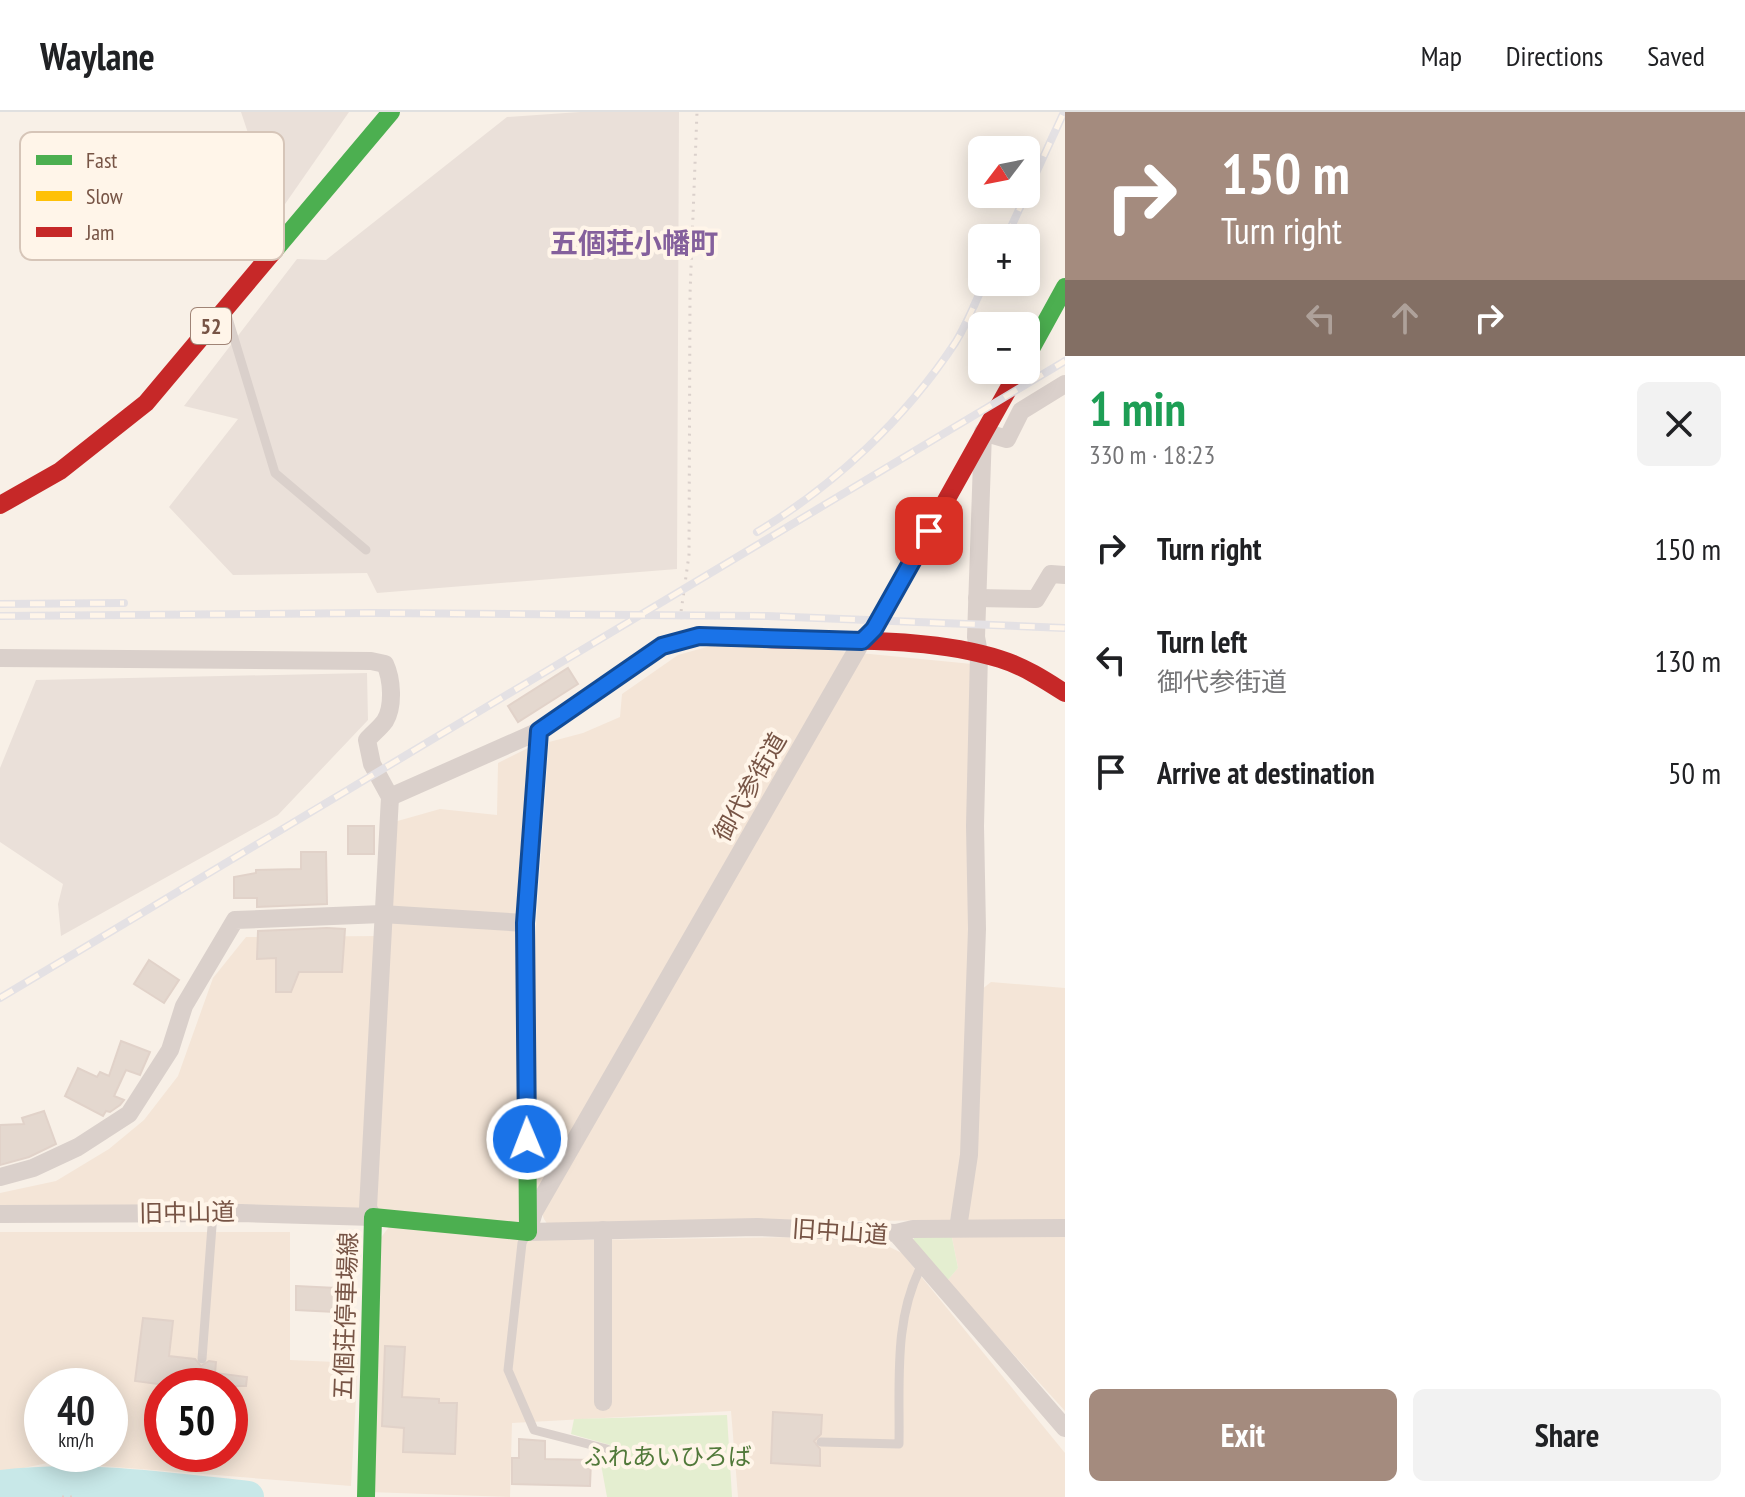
<!DOCTYPE html>
<meta charset="utf-8">
<style>
body{margin:0;font-family:"PT Sans Narrow","Noto Sans JP",sans-serif;background:#f2f2f2;color:#202124;height:100vh;display:flex;flex-direction:column;font-size:30px;white-space:nowrap}
*{box-sizing:border-box;margin:0}
p{font-size:26px;color:#757577}
.icon{flex:none;width:44px;height:44px;fill:none;stroke:currentColor;stroke-width:2;stroke-linecap:round;stroke-linejoin:round}
.map{position:relative;flex:1;overflow:hidden}
.sheet{display:flex;flex-direction:column;background:#fff;width:680px}
.sheet>*{flex:none}
.banner{background:#a48b7e;color:#fff;overflow:hidden}
.needle{width:52px;rotate:238deg}
.fabs{position:absolute;left:968px;top:24px;display:grid;gap:16px}
.fabs a{display:grid;place-items:center;width:72px;height:72px;border-radius:12px;background:#fff;box-shadow:0 4px 20px #0003;font-size:40px}
.speed{position:absolute;left:24px;top:1256px;display:flex;gap:16px;font-size:40px;font-weight:700;text-align:center}
.speed>*{display:grid;place-content:center;width:104px;height:104px;border-radius:50%;background:#fff;box-shadow:0 4px 20px #0003;line-height:1}
.speed small{font-size:20px;font-weight:400}
.speed .limit{border:12px solid #d22;background:#fff;color:#111}
.pin{position:absolute;display:grid;place-items:center;width:68px;height:68px;color:#fff;margin:-34px;border-radius:16px;box-shadow:0 4px 12px #0006}
.me{position:absolute;width:88px;margin:-44px;rotate:359deg;stroke-linejoin:round;filter:drop-shadow(0 0 6px #0008)}
.turn{display:flex;align-items:center;gap:28px;height:168px;padding:0 24px;font-size:36px}
.turn .icon{width:104px;height:104px;stroke-width:2.5}
.turn b{display:block;font-size:56px;line-height:68px}
.lanes{display:flex;align-items:center;height:76px;padding:0 24px;background:#0003;justify-content:center;gap:40px;direction:ltr}
.lanes .off{opacity:.35}
.round{display:grid;place-items:center;flex:none;width:84px;height:84px;border-radius:12px;background:#f2f2f2}
.overview{display:flex;align-items:center;justify-content:space-between;height:136px;padding:0 24px}
h1{font-size:48px;font-weight:600;line-height:60px;color:#1e9e55}
.primary-button{display:flex;gap:16px;margin-top:auto;padding:16px 24px}
.primary-button a{flex:1;height:92px;border-radius:12px;background:#a48b7e;color:#fff;font-size:32px;font-weight:600;line-height:92px;text-align:center}
.primary-button a+a{background:#f2f2f2;color:#202124}
ul{padding:0;list-style:none}
li{display:flex;align-items:center;gap:24px;height:112px;padding:0 24px}
li div{flex:1}
li b{display:block;font-size:30px}
li em{font-style:normal}
header{display:flex;align-items:center;gap:48px;box-sizing:border-box;height:112px;padding:0 40px;background:#fff;border-bottom:2px solid #e0e0e0}
header strong{font-size:38px}
nav{display:flex;gap:44px;margin-inline-start:auto;font-size:28px}
main{display:flex;flex:1;min-height:0}
.map>svg:first-child{display:block}
.residential{fill:#f4e5d7;fill-rule:evenodd}
.industrial{fill:#eae0d9}
.green{fill:#e4eed0}
.lines{fill:none;stroke-linecap:round;stroke-linejoin:round}
.river{stroke:#c8e8e8;stroke-width:32}
.building{fill:#e4d8cf;stroke:#e1d2c9;stroke-width:2}
.path{stroke:#dad0cb;stroke-width:3;stroke-dasharray:2 6;stroke-linecap:butt}
.lane{stroke:#dad0cb;stroke-width:9}
.street{stroke:#dad0cb;stroke-width:18}
.fast{stroke:#4caf50;stroke-width:18}
.slow{stroke:#ffc107;stroke-width:18}
.jam{stroke:#c62828;stroke-width:18}
.rail-casing{stroke:#e4e1e4;stroke-width:8}
.rail{stroke:#fff5e9;stroke-width:5;stroke-dasharray:15;stroke-linecap:butt}
.route-casing{stroke:#114b97;stroke-width:20}
.route{stroke:#1a73e8;stroke-width:14}
.labels{text-anchor:middle;stroke-width:8;stroke-linejoin:round;paint-order:stroke}
.shield{fill:#fff5e9;stroke:#a08476;stroke-width:2}
.shield-label{font-size:22px;font-weight:bold;fill:#775445}
.street-label{font-size:24px;fill:#775445;stroke:#fff5e9}
.park-label{font-size:24px;fill:#51793a;stroke:#fff5e9}
.quarter-label{font-size:28px;font-weight:bold;fill:#84609c;stroke:#fff5e9}
.key{fill:#fff5e9;stroke:#d6c5b8;stroke-width:2}
.key-label{font-size:22px;fill:#775445}
</style>
<header>
<strong>Waylane</strong>
<nav><a>Map</a><a>Directions</a><a>Saved</a></nav>
</header>
<main>
<div class="map">
<svg width="1065" height="1385" viewBox="0 0 1065 1385">
<rect width="100%" height="100%" fill="#f8f0e7"/>
<!-- residential -->
<g class="residential">
<path d="M710 534 829 538 972 552 973 819 964 1038 950 1108 548 1113 544 1107 533 1078 529 913 549 630 583 621 620 605 622 582 678 543Z"/>
<path d="M530 635 520 804 386 798 394 710 440 697 497 703 498 651Z"/>
<path d="M388 806 522 816V1113L373 1097Z"/>
<path d="M378 824 363 1096H0V1081L56 1069 109 1037 144 1008 178 964 213 866 246 825Z"/>
<path d="M991 870 1065 876V1111H966L981 878Z"/>
<path d="M389 1115 587 1128 804 1125 881 1131 902 1141 1065 1341V1385H738L731 1299 512 1311 510 1385 369 1380 379 1128Z"/>
<path d="M0 1120H290V1248L358 1251 351 1374 52 1350 0 1361ZM42 1274H110V1342H42ZM162 1274H230V1342H162Z"/>
<path d="M951 1121 1065 1123V1299L947 1169 958 1156Z"/>
</g>
<!-- industrial -->
<g class="industrial">
<path d="M241 0H349L276 105Z"/>
<path d="M580 0H679L677 457 377 481 367 461 233 463 169 395 238 307 184 294 297 147 326 148 507 5Z"/>
<path d="M367 561 368 608 278 703 61 824 58 792 63 772 0 730V656L36 568Z"/>
</g>
<!-- green -->
<g class="green">
<path d="M917 1121H951L958 1156 947 1169 913 1128Z"/>
<path d="M727 1303 732 1385H607L600 1347 610 1333 571 1322 574 1307Z"/>
</g>
<g class="lines">
<!-- river -->
<path class="river" d="M0 1374C84 1364 165 1376 248 1385"/>
</g>
<!-- building -->
<g class="building">
<path d="M568 556 578 572 518 610 508 594Z"/>
<rect x="348" y="714" width="26" height="28"/>
<path d="M301 740H326L327 792 257 795V786H234V765L256 761V758L301 757Z"/>
<path d="M327 816 345 817 342 860H299L291 880H276V846L257 847 258 819Z"/>
<path d="M149 848 179 868 164 891 134 872Z"/>
<path d="M121 929 150 940 140 963 126 958 114 984 124 988 120 993 110 1000 106 999 103 1004 65 984 78 956 97 965 100 960 109 964Z"/>
<path d="M44 999 56 1032 29 1045 0 1053V1013L24 1012 22 1006Z"/>
<path d="M296 1174 336 1176 335 1200 296 1198Z"/>
<path d="M143 1206 173 1209 169 1244 195 1247 201 1254 209 1249 216 1250 215 1261 247 1265 246 1274H173L135 1269Z"/>
<path d="M385 1234 405 1235 402 1285 439 1287V1291H457L455 1342 403 1340 404 1316 382 1314Z"/>
<path d="M773 1300 822 1303 821 1322 814 1329 820 1337V1354L771 1351Z"/>
<path d="M519 1327 545 1329V1347L591 1348 590 1374 512 1372V1346H519Z"/>
</g>
<g class="lines">
<!-- path -->
<g class="path">
<path d="M680 507 689 443 690 182 697 0"/>
<path d="M62 1385H72"/>
</g>
<!-- lane -->
<g class="lane">
<path d="M227 203 275 361 366 438"/>
<path d="M526 1123 522 1131 508 1258 534 1318 607 1337"/>
<path d="M202 1247 213 1101"/>
<path d="M821 1330 899 1332C900 1271 893 1205 923 1151"/>
</g>
<!-- street -->
<g class="street">
<path d="M977 486 1036 487 1051 462 1065 463"/>
<path d="M862 529 534 1100 528 1120 757 1115 896 1121 1065 1316"/>
<path d="M0 546 371 549 385 552C392 567 394 594 385 609 380 616 372 622 367 628L372 652 390 685 368 1096 373 1105 241 1101 0 1102"/>
<path d="M390 685 539 619"/>
<path d="M0 1065 33 1056 78 1035 129 1002 170 938 184 894 235 808 382 802 525 811"/>
<path d="M958 1116 969 1043 977 817 975 714 979 541 976 525 983 320 1007 327 1021 299 1065 272"/>
<path d="M603 1118V1290"/>
<path d="M896 1121 913 1117 1065 1116"/>
</g>
<!-- fast -->
<g class="fast">
<path d="M273 140 391 0"/>
<path d="M1026 246 1065 175"/>
<path d="M366 1385 373 1105 528 1120 527 983"/>
</g>
<!-- slow -->
<path class="slow" d="M527 983 525 811 539 619 662 534 699 524 767 527"/>
<!-- jam -->
<g class="jam">
<path d="M0 393 60 359 146 291 273 140"/>
<path d="M767 527C843 530 926 524 1000 547 1023 554 1045 568 1065 581"/>
<path d="M862 529 874 517 1019 258"/>
</g>
<defs>
<g id="rail">
<path d="M1006 126 1064 0"/>
<path d="M757 420C835 373 905 307 955 231 967 212 975 190 985 170"/>
<path d="M0 492 124 491"/>
<path d="M0 504 372 501 767 504 1065 516"/>
<path d="M0 886 1065 249"/>
</g>
</defs>
<!-- rail casing -->
<use href="#rail" class="rail-casing"/>
<!-- rail -->
<use href="#rail" class="rail"/>
</g>
<g class="lines">
<defs>
<path id="route" d="M527 1027 525 811 539 619 662 534 699 524 862 529 874 517 929 419"/>
</defs>
<!-- route casing -->
<use href="#route" class="route-casing"/>
<!-- route -->
<use href="#route" class="route"/>
</g>
<g class="labels">
<!-- shield labels -->
<rect class="shield" x="191" y="196" width="40" height="36" rx="6"/>
<g class="shield-label">
<text x="211" y="222">52</text>
</g>
<!-- street labels -->
<g class="street-label">
<text transform="translate(750 675) rotate(-60)" y="8">御代参街道</text>
<text transform="translate(187 1101) rotate(-1)" y="8">旧中山道</text>
<text transform="translate(840 1120) rotate(4)" y="8">旧中山道</text>
<text transform="translate(346 1204) rotate(-88)" y="8">五個荘停車場線</text>
</g>
<!-- park labels -->
<g class="park-label">
<text x="668" y="1353">ふれあいひろば</text>
</g>
<!-- quarter labels -->
<g class="quarter-label">
<text x="634" y="141">五個荘小幡町</text>
</g>
</g>
<!-- legend -->
<rect x="20" y="20" width="264" height="128" rx="12" class="key"/>
<rect x="36" y="43" width="36" height="10" fill="#4caf50"/>
<rect x="36" y="79" width="36" height="10" fill="#ffc107"/>
<rect x="36" y="115" width="36" height="10" fill="#c62828"/>
<g class="key-label">
<text x="86" y="56">Fast</text>
<text x="86" y="92">Slow</text>
<text x="86" y="128">Jam</text>
</g>
</svg>
<div class="fabs">
<a><svg class="needle" viewBox="-14 -14 28 28"><path d="M0-13l5 13h-10z" fill="#e53935"/><path d="M0 13l5-13h-10z" fill="#757577"/></svg></a>
<a>+</a>
<a>−</a>
</div>
<div class="speed"><div>40<small>km/h</small></div><div class="limit">50</div></div>
<div class="pin" style="left:929px;top:419px;background:#d93025"><svg class="icon" aria-label="arrive" viewBox="0 0 24 24"><path d="M6 21V4h12l-3 4 3 4H6"/></svg></div>
<svg class="me" style="left:527px;top:1027px" viewBox="-20 -20 40 40"><circle r="17" fill="#1a73e8" stroke="#fff" stroke-width="3"/><path d="M0-11L8 9 0 5-8 9z" fill="#fff"/></svg>
</div>
<section class="sheet">
<div class="banner">
<div class="turn"><svg class="icon" aria-label="right" viewBox="0 0 24 24"><path d="M7 20v-9h11M14 6l5 5-5 5"/></svg><div><b>150 m</b>Turn right</div></div>
<div class="lanes"><svg class="icon off" aria-label="left" viewBox="0 0 24 24"><path d="M17 20v-9H6M10 6l-5 5 5 5"/></svg><svg class="icon off" aria-label="ahead" viewBox="0 0 24 24"><path d="M12 20V5M6 11l6-6 6 6"/></svg><svg class="icon" aria-label="right" viewBox="0 0 24 24"><path d="M7 20v-9h11M14 6l5 5-5 5"/></svg></div>
</div>
<div class="overview"><div><h1>1 min</h1><p>330 m · 18:23</p></div><a class="round"><svg class="icon" aria-label="close" viewBox="0 0 24 24"><path d="M6 6l12 12M18 6L6 18"/></svg></a></div>
<ul>
<li><svg class="icon" aria-label="right" viewBox="0 0 24 24"><path d="M7 20v-9h11M14 6l5 5-5 5"/></svg><div><b>Turn right</b></div><em>150 m</em></li>
<li><svg class="icon" aria-label="left" viewBox="0 0 24 24"><path d="M17 20v-9H6M10 6l-5 5 5 5"/></svg><div><b>Turn left</b><p>御代参街道</p></div><em>130 m</em></li>
<li><svg class="icon" aria-label="arrive" viewBox="0 0 24 24"><path d="M6 21V4h12l-3 4 3 4H6"/></svg><div><b>Arrive at destination</b></div><em>50 m</em></li>
</ul>
<div class="primary-button"><a>Exit</a><a>Share</a></div>
</section>
</main>
